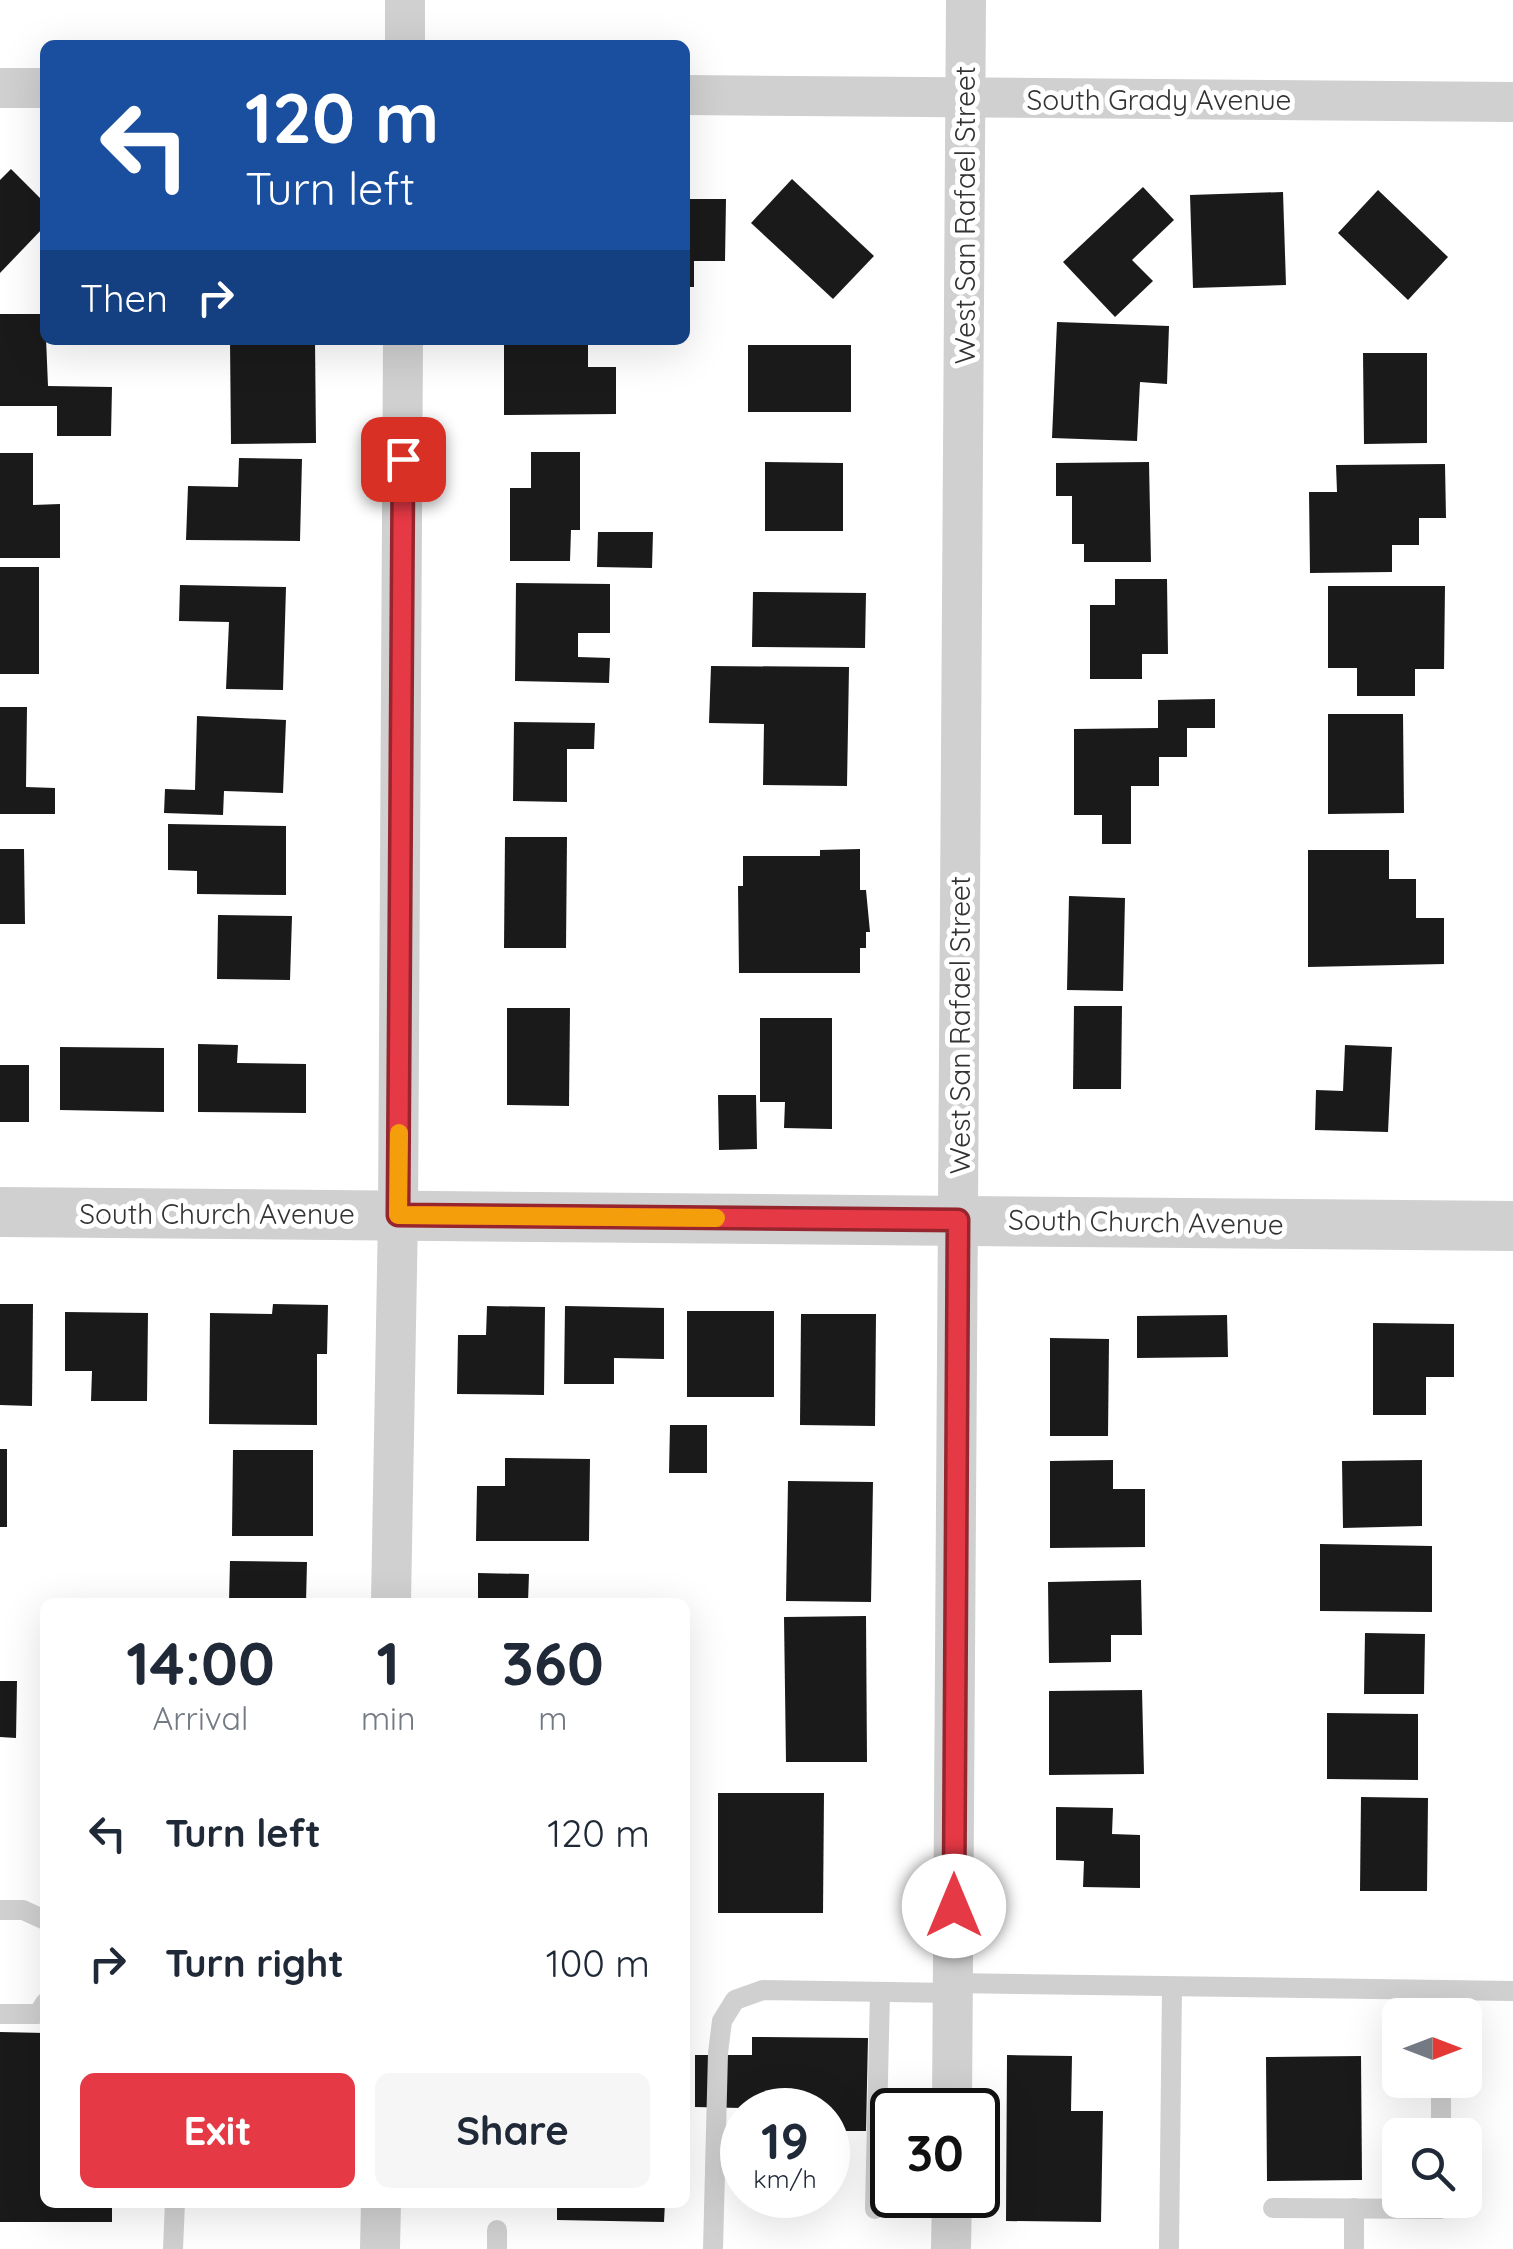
<!DOCTYPE html>
<style>
body{margin:0;font-family:Quicksand,sans-serif;background:#f6f6f7;color:#1f2937;height:100vh;display:flex;flex-direction:column;font-size:38px;white-space:nowrap}
*{box-sizing:border-box;margin:0}
p{font-size:32px;color:#747a83}
.icon{flex:none;width:55px;height:55px;fill:none;stroke:currentColor;stroke-width:2;stroke-linecap:round;stroke-linejoin:round}
.map{position:relative;flex:1;overflow:hidden}
.side{position:absolute;left:40px;top:1598px;width:650px;height:610px;display:flex;flex-direction:column;background:#fff;border-radius:15px;box-shadow:0 10px 40px #0002}
.side>*{flex:none}
.banner{position:absolute;left:40px;top:40px;width:650px;height:305px;border-radius:15px;box-shadow:0 10px 40px #0002;background:#1a4fa0;color:#fff;overflow:hidden}
.needle{width:65px;rotate:90deg}
.buttons{position:absolute;left:1382px;top:1998px;display:grid;gap:20px}
.buttons a{display:grid;place-items:center;width:100px;height:100px;border-radius:15px;background:#fff;box-shadow:0 10px 40px #0002;font-size:50px}
.speed{position:absolute;left:720px;top:2088px;display:flex;gap:20px;font-size:50px;font-weight:700;text-align:center}
.speed>*{display:grid;place-content:center;width:130px;height:130px;border-radius:50%;background:#fff;box-shadow:0 10px 40px #0002;line-height:1}
.speed small{font-size:25px;font-weight:400}
.speed .limit{border:5px solid #111;border-radius:15px;background:#fff;color:#111}
.pin{position:absolute;display:grid;place-items:center;width:85px;height:85px;color:#fff;margin:-42px;border-radius:20px;box-shadow:0 5px 15px #0006}
.me{position:absolute;width:110px;margin:-55px;rotate:0deg;stroke-linejoin:round;filter:drop-shadow(0 0 8px #0008)}
.turn{display:flex;align-items:center;gap:35px;height:210px;padding:0 40px;font-size:45px}
.turn .icon{width:130px;height:130px;stroke-width:2.5}
.turn b{display:block;font-size:70px;line-height:85px}
.then{display:flex;align-items:center;height:95px;padding:0 40px;background:#0003;gap:20px;font-size:38px}
.eta{display:flex;justify-content:space-evenly;align-items:center;height:170px;text-align:center}
.eta b{font-size:60px;font-weight:700;line-height:70px}
.button{display:flex;gap:20px;margin-top:auto;padding:20px 40px}
.button a{flex:1;height:115px;border-radius:15px;background:#e63946;color:#fff;font-size:40px;font-weight:700;line-height:115px;text-align:center}
.button a+a{background:#f6f6f7;color:#1f2937}
ul{padding:0;list-style:none}
li{display:flex;align-items:center;gap:30px;height:130px;padding:0 40px}
li div{flex:1}
li b{display:block;font-size:38px}
li em{font-style:normal}
.map>svg:first-child{display:block}
.building{fill:#1a1a1a}
.lines{fill:none;stroke-linecap:round;stroke-linejoin:round}
.service{stroke:#d0d0d0;stroke-width:20}
.minor{stroke:#d0d0d0;stroke-width:40}
.tertiary{stroke:#d0d0d0;stroke-width:50}
.route-casing{stroke:#96252e;stroke-width:25}
.route{stroke:#e63946;stroke-width:18}
.slow{stroke:#f59e0b;stroke-width:18}
.labels{text-anchor:middle;stroke-width:10;stroke-linejoin:round;paint-order:stroke}
.street-label{font-size:28px;fill:#333;stroke:#fff}
</style>
<div class="map">
<svg width="1513" height="2249" viewBox="0 0 1513 2249">
<rect width="100%" height="100%" fill="#fff"/>
<!-- building -->
<g class="building">
<path d="M11 169 45 203V226L0 273V180Z"/>
<path d="M792 179 874 256 833 299 751 223Z"/>
<path d="M1143 187 1174 220 1132 260 1153 281 1115 317 1063 262Z"/>
<path d="M1378 190 1448 257 1408 300 1338 233Z"/>
<path d="M1283 192 1286 285 1193 288 1190 195Z"/>
<path d="M685 199H726L725 261H694V287H685Z"/>
<path d="M0 314H45L48 386 112 387 111 436H57V406H0Z"/>
<path d="M1057 322 1169 326 1167 384 1140 382 1137 441 1052 438Z"/>
<path d="M230 340H315L316 443 231 444Z"/>
<path d="M588 343V367H616V414L504 415V344Z"/>
<rect x="748" y="345" width="103" height="67"/>
<path d="M1363 353H1427V443L1364 444Z"/>
<path d="M531 452H580V530H571L570 561H510V488H531Z"/>
<path d="M0 453H33V505L60 504V558H0Z"/>
<path d="M239 458 302 459 300 541 186 540 188 486 238 487Z"/>
<path d="M765 462 843 463V531H765Z"/>
<path d="M1149 462 1151 562H1084V544H1072V496H1056V463Z"/>
<path d="M1445 464 1446 518H1419V545H1392V572L1310 573 1309 492H1337L1336 465Z"/>
<path d="M598 532H653L652 568 597 567Z"/>
<rect x="0" y="567" width="39" height="107"/>
<path d="M1115 579H1167L1168 654H1142V679H1090V605H1115Z"/>
<path d="M516 583 610 584V633H578V657L610 658 609 683 515 681Z"/>
<path d="M180 585 286 587 283 690 226 689 229 622 179 621Z"/>
<path d="M1328 586H1445L1444 669H1415V696H1357V668H1328Z"/>
<path d="M753 592 866 593 865 648 752 647Z"/>
<path d="M711 666 849 667 847 786 763 785 764 724 709 723Z"/>
<path d="M1215 699V728H1187V757H1159V786H1131V844H1102V815H1074V729L1158 728V700Z"/>
<path d="M0 707H27L26 787 55 788V814H0Z"/>
<path d="M1328 714H1403L1404 813 1328 814Z"/>
<path d="M197 716 286 720 283 793 224 791 223 815 164 813 165 789 195 790Z"/>
<path d="M514 722 595 723 594 749H567V802L513 801Z"/>
<path d="M168 824 286 826V895L197 894V871L168 870Z"/>
<path d="M505 837H567L566 948H504Z"/>
<path d="M0 849H24L25 924H0Z"/>
<path d="M860 849V890H866L870 932H866V948H860V973H739L738 886H743V856H820V850Z"/>
<path d="M1308 850H1389V879H1416V918H1444V964L1308 967Z"/>
<path d="M1069 896 1125 898 1123 991 1067 990Z"/>
<path d="M218 915 292 916 290 980 217 979Z"/>
<path d="M1074 1006H1122L1121 1089H1073Z"/>
<path d="M507 1008H570L569 1106 507 1105Z"/>
<path d="M760 1018H832V1129L784 1128 785 1102H760Z"/>
<path d="M198 1044 238 1045 237 1063 306 1064V1113L198 1112Z"/>
<path d="M1345 1045 1392 1047 1388 1132 1315 1130 1316 1090 1343 1091Z"/>
<path d="M60 1047 164 1048V1112L60 1110Z"/>
<rect x="0" y="1065" width="29" height="57"/>
<path d="M718 1095H756L757 1149 719 1150Z"/>
<path d="M0 1304H33L32 1406 0 1405Z"/>
<path d="M273 1304 328 1305 327 1354H317V1425L209 1424 210 1313 272 1314Z"/>
<path d="M487 1306 545 1307 544 1395 457 1394 458 1335H486Z"/>
<path d="M565 1306 664 1308V1359L614 1358V1384H564Z"/>
<rect x="687" y="1311" width="87" height="86"/>
<path d="M65 1312 148 1313 147 1401H91L92 1371H65Z"/>
<path d="M801 1314H876L875 1426 800 1425Z"/>
<path d="M1227 1315 1228 1357 1137 1358V1316Z"/>
<path d="M1373 1323 1454 1324V1377H1426V1415H1373Z"/>
<path d="M1050 1338 1109 1339 1108 1436H1050Z"/>
<path d="M670 1425H707V1473H669Z"/>
<rect x="0" y="1449" width="7" height="78"/>
<path d="M233 1450H313V1536H232Z"/>
<path d="M505 1458 590 1459 589 1541H476L477 1486H505Z"/>
<path d="M1113 1460V1489H1145V1547L1050 1548V1461Z"/>
<path d="M1422 1460V1526L1343 1528 1342 1461Z"/>
<path d="M788 1481 873 1482 871 1602 786 1601Z"/>
<path d="M1320 1544 1432 1546V1612L1320 1611Z"/>
<path d="M230 1561 307 1562 306 1602H229Z"/>
<path d="M478 1573 529 1574 528 1602H478Z"/>
<path d="M1141 1580 1142 1635H1111V1662L1049 1663 1048 1582Z"/>
<path d="M866 1616 867 1762H786L784 1617Z"/>
<path d="M1365 1633 1425 1634 1424 1694H1364Z"/>
<path d="M0 1681H17L16 1738 0 1737Z"/>
<path d="M1142 1690 1144 1774 1049 1775V1691Z"/>
<path d="M1327 1713 1418 1714V1780L1327 1779Z"/>
<path d="M718 1793H824L823 1913H718Z"/>
<path d="M1361 1797 1428 1798 1427 1891H1360Z"/>
<path d="M1056 1807 1113 1808 1112 1834 1140 1835V1888L1083 1887 1084 1861 1056 1860Z"/>
<path d="M0 2032 45 2033V2202H112V2222H0Z"/>
<path d="M752 2037 868 2038 866 2131H844V2142H828V2110L695 2107V2055H752Z"/>
<path d="M1007 2055 1072 2056 1071 2111H1103L1101 2222 1006 2221Z"/>
<path d="M1361 2056 1362 2180 1267 2181 1266 2057Z"/>
<path d="M557 2202H665L664 2222 557 2220Z"/>
</g>
<g class="lines">
<!-- service -->
<g class="service">
<path d="M0 1910H23L45 1920"/>
<path d="M953 1983 1513 1991"/>
<path d="M0 2014H38L45 2003"/>
<path d="M1441 2015V1990"/>
<path d="M1441 2135V2080"/>
<path d="M1273 2208 1441 2209V2200"/>
<path d="M875 2209 880 1992"/>
<path d="M497 2230V2249"/>
<path d="M173 2249 175 2202"/>
<path d="M713 2249 718 2053 722 2021 735 2000 763 1990 953 1993"/>
<path d="M1169 2249 1172 1987"/>
<path d="M1354 2249V2208"/>
</g>
<!-- minor -->
<g class="minor">
<path d="M405 45V0"/>
<path d="M0 88H45"/>
<path d="M685 95 1513 102"/>
<path d="M391 1602 398 1215 403 340"/>
<path d="M952 2110 966 0"/>
<path d="M380 2249 381 2202"/>
<path d="M951 2249 952 2195"/>
</g>
<!-- tertiary -->
<path class="tertiary" d="M0 1212 1513 1226"/>
</g>
<g class="lines">
<defs>
<path id="route" d="M403 459 398 1215 958 1220 954 1906"/>
</defs>
<!-- route casing -->
<use href="#route" class="route-casing"/>
<!-- route -->
<use href="#route" class="route"/>
<!-- slow -->
<path class="slow" d="M399 1133 398 1215 716 1218"/>
</g>
<g class="labels">
<!-- street labels -->
<g class="street-label">
<text x="1159" y="110">South Grady Avenue</text>
<text transform="translate(965 215) rotate(-90)" y="10">West San Rafael Street</text>
<text transform="translate(960 1025) rotate(-90)" y="10">West San Rafael Street</text>
<text x="217" y="1224">South Church Avenue</text>
<text transform="translate(1146 1222) rotate(1)" y="10">South Church Avenue</text>
</g>
</g>
</svg>
<div class="buttons">
<a><svg class="needle" viewBox="-14 -14 28 28"><path d="M0-13l5 13h-10z" fill="#e53935"/><path d="M0 13l5-13h-10z" fill="#747a83"/></svg></a>
<a><svg class="icon" aria-label="search" viewBox="0 0 24 24"><circle cx="10" cy="10" r="6"/><path d="M15 15l6 6"/></svg></a>
</div>
<div class="speed"><div>19<small>km/h</small></div><div class="limit">30</div></div>
<div class="pin" style="left:403px;top:459px;background:#d93025"><svg class="icon" aria-label="arrive" viewBox="0 0 24 24"><path d="M6 21V4h12l-3 4 3 4H6"/></svg></div>
<svg class="me" style="left:954px;top:1906px" viewBox="-20 -20 40 40"><circle r="19" fill="#fff"/><path d="M0-13L10 11 0 6-10 11z" fill="#e63946"/></svg>
<div class="banner">
<div class="turn"><svg class="icon" aria-label="left" viewBox="0 0 24 24"><path d="M17 20v-9H6M10 6l-5 5 5 5"/></svg><div><b>120 m</b>Turn left</div></div>
<div class="then">Then<svg class="icon" aria-label="right" viewBox="0 0 24 24"><path d="M7 20v-9h11M14 6l5 5-5 5"/></svg></div>
</div>
<section class="side">
<div class="eta">
<div><b>14:00</b><p>Arrival</p></div>
<div><b>1</b><p>min</p></div>
<div><b>360</b><p>m</p></div>
</div>
<ul>
<li><svg class="icon" aria-label="left" viewBox="0 0 24 24"><path d="M17 20v-9H6M10 6l-5 5 5 5"/></svg><div><b>Turn left</b></div><em>120 m</em></li>
<li><svg class="icon" aria-label="right" viewBox="0 0 24 24"><path d="M7 20v-9h11M14 6l5 5-5 5"/></svg><div><b>Turn right</b></div><em>100 m</em></li>
</ul>
<div class="button"><a>Exit</a><a>Share</a></div>
</section>
</div>
